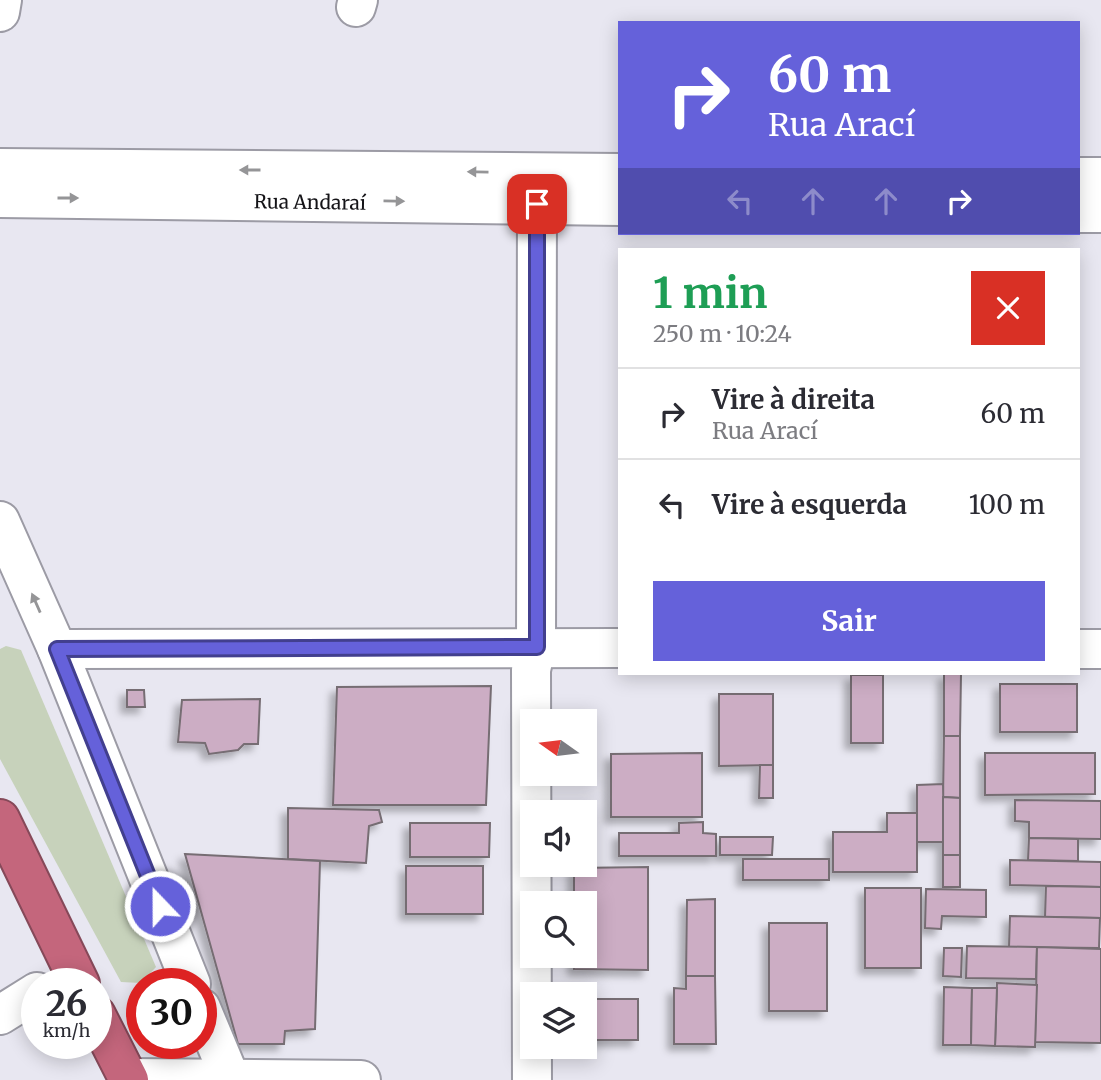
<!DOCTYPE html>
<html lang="pt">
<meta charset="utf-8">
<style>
body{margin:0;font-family:Merriweather,serif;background:#f7f7f7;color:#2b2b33;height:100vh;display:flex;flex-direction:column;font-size:26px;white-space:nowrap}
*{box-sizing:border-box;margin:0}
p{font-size:23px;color:#7c7c81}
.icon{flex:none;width:38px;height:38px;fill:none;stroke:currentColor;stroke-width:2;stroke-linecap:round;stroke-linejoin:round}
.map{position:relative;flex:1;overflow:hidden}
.panel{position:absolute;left:618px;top:248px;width:462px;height:427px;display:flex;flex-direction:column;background:#fff;border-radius:0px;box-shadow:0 4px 18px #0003}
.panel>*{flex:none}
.top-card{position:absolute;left:618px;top:21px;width:462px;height:214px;border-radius:0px;box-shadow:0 4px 18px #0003;background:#6561da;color:#fff;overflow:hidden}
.needle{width:46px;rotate:284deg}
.fabs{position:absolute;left:520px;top:709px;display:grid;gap:14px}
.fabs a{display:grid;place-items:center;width:77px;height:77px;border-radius:0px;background:#fff;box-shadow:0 4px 18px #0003;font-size:35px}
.speed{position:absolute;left:21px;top:968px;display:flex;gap:14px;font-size:35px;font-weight:700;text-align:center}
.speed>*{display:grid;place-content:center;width:91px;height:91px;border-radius:50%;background:#fff;box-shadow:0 4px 18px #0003;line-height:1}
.speed small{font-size:18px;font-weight:400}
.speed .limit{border:10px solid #d22;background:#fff;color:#111}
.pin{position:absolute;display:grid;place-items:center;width:60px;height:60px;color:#fff;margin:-30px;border-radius:14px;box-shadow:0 4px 10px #0006}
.me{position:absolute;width:77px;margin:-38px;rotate:338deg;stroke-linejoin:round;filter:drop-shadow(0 0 5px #0008)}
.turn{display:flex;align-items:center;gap:24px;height:147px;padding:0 35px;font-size:32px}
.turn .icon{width:91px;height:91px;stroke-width:2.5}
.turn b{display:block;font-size:49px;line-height:60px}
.lanes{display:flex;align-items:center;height:66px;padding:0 35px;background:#0003;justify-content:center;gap:35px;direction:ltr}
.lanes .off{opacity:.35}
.round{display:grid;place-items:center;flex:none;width:74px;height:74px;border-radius:0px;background:#f7f7f7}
.headline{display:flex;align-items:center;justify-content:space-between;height:119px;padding:0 35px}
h1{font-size:42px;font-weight:700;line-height:52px;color:#1e9e55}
.action{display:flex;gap:14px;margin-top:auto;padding:14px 35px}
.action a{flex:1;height:80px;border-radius:0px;background:#6561da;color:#fff;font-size:28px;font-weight:700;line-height:80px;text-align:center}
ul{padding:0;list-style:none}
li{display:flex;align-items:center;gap:21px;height:91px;padding:0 35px;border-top:2px solid #e1e1e2}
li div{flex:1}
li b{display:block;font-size:26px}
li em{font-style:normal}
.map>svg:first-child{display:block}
.green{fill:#c7d2bb}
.building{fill:#ccadc4;stroke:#766d73;stroke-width:2;filter:url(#shadow)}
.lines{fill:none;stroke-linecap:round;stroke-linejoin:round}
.minor-casing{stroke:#9c9ba5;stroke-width:42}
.highway-casing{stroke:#864959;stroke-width:42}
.minor{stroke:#fff;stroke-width:38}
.highway{stroke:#c4667c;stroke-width:38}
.oneway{fill:#959597}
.route-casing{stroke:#423f8e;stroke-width:18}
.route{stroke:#6561da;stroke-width:12}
.labels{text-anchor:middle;stroke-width:6;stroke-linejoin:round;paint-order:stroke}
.street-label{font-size:19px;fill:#141317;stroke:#fff}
</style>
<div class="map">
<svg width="1101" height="1080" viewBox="0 0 1101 1080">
<defs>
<filter id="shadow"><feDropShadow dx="-6" dy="6" stdDeviation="3.5" flood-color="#0004"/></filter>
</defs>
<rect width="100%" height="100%" fill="#e8e7f1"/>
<!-- green -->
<path class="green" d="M6 646 21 650 156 967 141 983 121 982 0 759V649Z"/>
<!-- building -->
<g class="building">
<path d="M944 674H961L960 736H944Z"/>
<rect x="851" y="675" width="32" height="68"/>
<rect x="1000" y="684" width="77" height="48"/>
<path d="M491 686 486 805H333L337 687Z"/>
<path d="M127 690H144L145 707H127Z"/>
<path d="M719 694H773V765L719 766Z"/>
<path d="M260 699 258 744H244L238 750 209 754 205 743 178 742 182 700Z"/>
<path d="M944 736H960V798L943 797Z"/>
<path d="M702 753V817H611V754Z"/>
<path d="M985 753H1095V794L985 795Z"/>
<path d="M760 765H773V798H759Z"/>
<path d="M943 784 944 842H917V785Z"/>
<path d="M943 797 960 798V855H943Z"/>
<path d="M1015 800 1101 801V839L1029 838V822L1015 821Z"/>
<path d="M288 808 379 810 382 822 369 826 366 863 288 859Z"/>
<path d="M887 813H917V872H833V832H887Z"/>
<path d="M703 822V833L716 834V856H619V833H679V823Z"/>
<path d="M410 823H490L489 857H410Z"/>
<path d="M720 837H773L772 855H720Z"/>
<path d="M1029 838 1078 839V861L1028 860Z"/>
<path d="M185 854 320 861 315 1029 285 1031 284 1044H238Z"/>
<rect x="943" y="855" width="17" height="32"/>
<rect x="743" y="859" width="86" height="21"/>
<path d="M1010 860 1101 862V887L1010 885Z"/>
<rect x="406" y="866" width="77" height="48"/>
<path d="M648 867V970L574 969V956H584V903H574V868Z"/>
<path d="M1046 886 1101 887V918L1045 917Z"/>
<rect x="865" y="888" width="56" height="80"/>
<path d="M926 889 986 890V917L942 916 941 929 925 928Z"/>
<path d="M715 899V976H686L687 900Z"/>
<path d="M1010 916 1100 918 1099 948 1009 947Z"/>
<rect x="769" y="923" width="58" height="88"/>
<path d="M967 946 1037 947 1036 979 966 978Z"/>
<path d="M1037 947 1101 949V1043L1035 1042Z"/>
<path d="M944 948H962L961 977 943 976Z"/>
<path d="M686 976H715L716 1044H674V988L686 989Z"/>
<path d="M997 983 1037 985 1035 1047 995 1046Z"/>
<path d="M944 987 972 988 971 1045H943Z"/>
<path d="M972 988H997L995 1046 971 1045Z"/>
<rect x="584" y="999" width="54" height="41"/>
</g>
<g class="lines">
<defs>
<g id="minor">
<path d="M356 7 358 0"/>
<path d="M0 12 2 0"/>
<path d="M0 168 620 173"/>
<path d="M1078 177H1101"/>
<path id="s1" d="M0 198 620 206"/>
<path d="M1078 213H1101"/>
<path d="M0 521 57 649 191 984"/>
<path d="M57 649 620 648"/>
<path d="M1078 649H1101"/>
<path d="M201 1008 231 1080"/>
<path d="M0 1015 37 992"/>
<path d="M128 1078 361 1080"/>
<path d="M532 1080 531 670 536 647 537 204"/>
</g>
<g id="highway">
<path d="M0 819 80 984"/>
<path d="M96 1015 129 1080"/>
</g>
</defs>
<!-- minor casing -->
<use href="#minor" class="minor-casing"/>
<!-- highway casing -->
<use href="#highway" class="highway-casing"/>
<!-- minor -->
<use href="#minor" class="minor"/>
<!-- highway -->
<use href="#highway" class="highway"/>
</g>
<!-- one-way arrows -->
<defs><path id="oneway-solid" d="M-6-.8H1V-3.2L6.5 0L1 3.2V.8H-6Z" transform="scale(1.75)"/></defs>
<g class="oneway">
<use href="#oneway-solid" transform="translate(250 170) rotate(-180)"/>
<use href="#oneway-solid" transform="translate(478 172) rotate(-179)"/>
<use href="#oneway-solid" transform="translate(68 198)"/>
<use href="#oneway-solid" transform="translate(394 201) rotate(1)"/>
<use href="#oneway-solid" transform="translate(36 603) rotate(-114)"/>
</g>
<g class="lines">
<defs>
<path id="route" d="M160 906 57 649 537 647V204"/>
</defs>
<!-- route casing -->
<use href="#route" class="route-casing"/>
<!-- route -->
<use href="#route" class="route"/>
</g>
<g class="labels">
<!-- street labels -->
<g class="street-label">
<text dy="7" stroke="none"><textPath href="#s1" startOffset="310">Rua Andaraí</textPath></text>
</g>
</g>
</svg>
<div class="fabs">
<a><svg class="needle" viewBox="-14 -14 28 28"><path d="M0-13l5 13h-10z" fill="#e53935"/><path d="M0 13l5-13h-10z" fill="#7c7c81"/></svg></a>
<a><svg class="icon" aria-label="sound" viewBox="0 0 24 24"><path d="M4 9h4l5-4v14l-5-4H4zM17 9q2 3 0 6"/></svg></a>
<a><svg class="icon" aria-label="search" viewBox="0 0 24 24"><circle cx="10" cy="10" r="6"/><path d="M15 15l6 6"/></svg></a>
<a><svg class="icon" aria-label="layers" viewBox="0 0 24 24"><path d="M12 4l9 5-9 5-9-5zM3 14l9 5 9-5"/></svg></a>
</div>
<div class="speed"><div>26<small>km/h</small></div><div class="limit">30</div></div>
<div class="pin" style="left:537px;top:204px;background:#d93025"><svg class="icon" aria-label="arrive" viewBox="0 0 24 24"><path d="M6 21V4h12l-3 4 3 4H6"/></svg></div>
<svg class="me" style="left:160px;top:906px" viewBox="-20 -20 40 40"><circle r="17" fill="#6561da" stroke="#fff" stroke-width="3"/><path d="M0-11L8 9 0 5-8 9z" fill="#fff"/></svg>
<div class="top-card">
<div class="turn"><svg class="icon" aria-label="right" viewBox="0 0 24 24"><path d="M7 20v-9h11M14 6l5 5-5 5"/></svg><div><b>60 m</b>Rua Arací</div></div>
<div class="lanes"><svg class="icon off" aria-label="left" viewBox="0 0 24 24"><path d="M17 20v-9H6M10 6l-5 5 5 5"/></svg><svg class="icon off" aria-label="ahead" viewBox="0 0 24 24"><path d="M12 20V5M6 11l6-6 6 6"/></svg><svg class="icon off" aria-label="ahead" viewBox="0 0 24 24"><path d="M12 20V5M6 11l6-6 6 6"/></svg><svg class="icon" aria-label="right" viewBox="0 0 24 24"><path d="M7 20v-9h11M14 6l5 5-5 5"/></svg></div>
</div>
<section class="panel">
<div class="headline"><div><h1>1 min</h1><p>250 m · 10:24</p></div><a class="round" style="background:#d93025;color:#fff"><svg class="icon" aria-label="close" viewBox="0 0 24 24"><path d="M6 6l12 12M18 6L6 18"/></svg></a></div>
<ul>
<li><svg class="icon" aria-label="right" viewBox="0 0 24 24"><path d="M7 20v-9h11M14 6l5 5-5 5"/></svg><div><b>Vire à direita</b><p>Rua Arací</p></div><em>60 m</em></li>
<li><svg class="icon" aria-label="left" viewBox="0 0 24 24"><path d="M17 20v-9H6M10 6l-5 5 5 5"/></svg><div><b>Vire à esquerda</b></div><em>100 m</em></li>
</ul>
<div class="action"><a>Sair</a></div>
</section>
</div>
